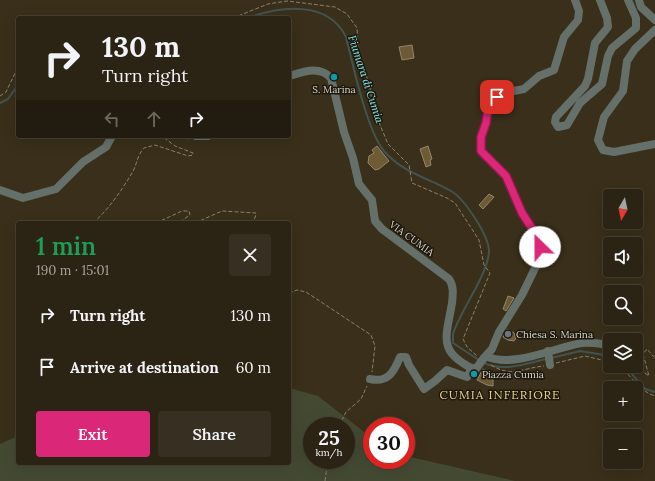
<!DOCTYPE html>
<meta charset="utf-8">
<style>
body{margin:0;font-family:Lora,serif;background:#372f22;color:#f1f3f6;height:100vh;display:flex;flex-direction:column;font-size:15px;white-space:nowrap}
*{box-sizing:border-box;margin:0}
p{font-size:13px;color:#a6a4a0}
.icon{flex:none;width:22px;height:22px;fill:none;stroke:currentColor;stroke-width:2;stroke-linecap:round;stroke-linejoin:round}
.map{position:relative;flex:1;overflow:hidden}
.side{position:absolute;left:16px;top:221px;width:275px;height:244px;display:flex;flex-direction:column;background:#2b2314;border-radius:4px;box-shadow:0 4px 16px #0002,0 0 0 1px #474034}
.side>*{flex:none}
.hud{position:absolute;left:16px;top:16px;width:275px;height:122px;border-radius:4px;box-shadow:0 4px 16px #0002,0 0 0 1px #474034;background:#2b2314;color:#f1f3f6;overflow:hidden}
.needle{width:26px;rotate:189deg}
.tools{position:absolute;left:603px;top:189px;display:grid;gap:8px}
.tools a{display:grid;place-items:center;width:40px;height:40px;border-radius:4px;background:#2b2314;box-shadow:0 4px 16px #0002,0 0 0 1px #474034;font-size:20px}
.speed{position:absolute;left:303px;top:417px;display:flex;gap:8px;font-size:20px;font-weight:700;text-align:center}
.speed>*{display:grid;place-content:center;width:52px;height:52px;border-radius:50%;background:#2b2314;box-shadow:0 4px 16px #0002,0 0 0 1px #474034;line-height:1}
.speed small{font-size:10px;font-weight:400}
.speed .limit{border:6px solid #d22;background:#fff;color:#111}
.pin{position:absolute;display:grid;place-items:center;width:34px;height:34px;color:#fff;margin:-17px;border-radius:8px;box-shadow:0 2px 6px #0006}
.me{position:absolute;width:44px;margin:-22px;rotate:337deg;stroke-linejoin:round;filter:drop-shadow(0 0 3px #0008)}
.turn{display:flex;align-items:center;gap:14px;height:84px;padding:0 20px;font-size:18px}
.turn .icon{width:52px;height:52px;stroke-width:2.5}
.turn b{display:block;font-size:28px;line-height:34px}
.lanes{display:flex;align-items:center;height:38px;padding:0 20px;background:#0003;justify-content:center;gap:20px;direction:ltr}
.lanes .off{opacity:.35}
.round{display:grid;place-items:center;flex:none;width:42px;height:42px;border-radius:4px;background:#372f22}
.overview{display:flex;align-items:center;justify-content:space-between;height:68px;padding:0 20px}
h1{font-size:24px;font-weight:600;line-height:30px;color:#1e9e55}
.cta{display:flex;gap:8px;margin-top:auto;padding:8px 20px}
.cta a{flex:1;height:46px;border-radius:4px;background:#db2777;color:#fff;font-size:16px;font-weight:600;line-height:46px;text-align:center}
.cta a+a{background:#372f22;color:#f1f3f6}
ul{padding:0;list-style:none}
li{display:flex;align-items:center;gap:12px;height:52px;padding:0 20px}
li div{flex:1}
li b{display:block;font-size:15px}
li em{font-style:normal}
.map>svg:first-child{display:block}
.green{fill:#444a32;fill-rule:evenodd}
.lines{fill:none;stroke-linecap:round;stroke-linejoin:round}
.stream{stroke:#425450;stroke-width:2}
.building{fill:#6e5b36;stroke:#92866e}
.path{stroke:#8a8271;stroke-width:1;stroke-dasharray:4 2;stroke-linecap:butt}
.minor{stroke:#647069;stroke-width:8}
.minor-bridge{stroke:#647069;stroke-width:8}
.route-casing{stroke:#8e194d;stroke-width:10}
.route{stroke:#db2777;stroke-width:7}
.culture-dot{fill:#0f9aa8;stroke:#1c180e;stroke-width:1.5}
.worship-dot{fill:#6b7280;stroke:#1c180e;stroke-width:1.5}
.labels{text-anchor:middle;stroke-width:3;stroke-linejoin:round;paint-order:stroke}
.poi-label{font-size:10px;fill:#dcd5c8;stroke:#1c180e;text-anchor:start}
.street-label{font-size:10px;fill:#dcd5c8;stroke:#1c180e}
.water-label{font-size:11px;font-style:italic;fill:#84e1e5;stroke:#1c180e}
.quarter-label{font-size:12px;letter-spacing:1px;fill:#e7d284;stroke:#1c180e}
</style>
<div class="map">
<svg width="655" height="481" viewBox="0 0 655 481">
<rect width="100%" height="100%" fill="#392f1a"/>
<!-- green -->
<path class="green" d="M289 388 318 396 372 438V460H406V456L515 481H0V444L18 436V463H289ZM312 426H346V460H312Z"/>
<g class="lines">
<!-- stream -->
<g class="stream">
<path d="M248 18C280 6 328 0 346 37 353 65 367 131 384 151 403 173 428 178 451 191 464 198 489 236 489 251 488 275 461 309 453 334V343L479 360"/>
<path d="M0 103 8 99 18 85"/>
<path d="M551 358 580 351 610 356"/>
<path d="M484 363C504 372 526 364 546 359"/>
<path d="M625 366 645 389 655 392"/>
</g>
</g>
<!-- building -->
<g class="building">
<path d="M412 45 414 58 402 60 399 47Z"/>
<path d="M377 146 389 161 379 169 375 170 368 163 369 156 374 153 372 150Z"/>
<path d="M428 146 432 159 430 160 431 165 426 167 420 149Z"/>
<path d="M489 194 494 197 483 209 479 205Z"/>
<path d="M508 296 514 298 506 311 503 309Z"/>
<path d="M507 329 514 333 516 338 514 341 508 340 503 337Z"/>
<path d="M483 369 493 374V386L487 385 477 380Z"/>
</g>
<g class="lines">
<!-- path -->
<g class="path">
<path d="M233 18 268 4 287 1 335 7 347 14 357 28 359 60 369 82 373 108 388 144 409 165 412 183 447 198 455 203 479 240 484 265 490 273 463 339 467 347 477 356"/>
<path d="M0 96 6 92 18 67"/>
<path d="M172 136 189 139"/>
<path d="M93 223C109 209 121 191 132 173 137 165 137 155 144 148L155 145 188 156 193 155V153L175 146 162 136"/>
<path d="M156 223 182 211H189L190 215 178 223"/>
<path d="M195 223 222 211 256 213 255 218 248 223"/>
<path d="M289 293 297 290 306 292 371 335 375 346 372 372"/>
<path d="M556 363 585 356 610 362"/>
<path d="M491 365C512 378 522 368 544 366"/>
<path d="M619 366C632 376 639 391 655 396"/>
<path d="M635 366 649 376 643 354 647 349 655 358"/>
<path d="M339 426 346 412 361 399 367 386"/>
<path d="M325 481 328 460"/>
</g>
<!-- minor -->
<g class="minor">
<path d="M600 0 607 18 608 27 595 43 588 79 585 86 556 117 555 122 558 127 567 125 580 103 602 84 608 56 612 48 636 28V18L628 0"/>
<path d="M639 0 641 7 655 20"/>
<path d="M655 30 635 49 627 61 623 91 604 117 598 140 603 150 614 152 655 144"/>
<path d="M289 76C303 72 319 65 331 78L344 132 353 158 359 184 372 200 375 221 382 229 449 279C454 286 453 294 452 303 446 339 437 351 475 370L478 366"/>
<path d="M196 136H208"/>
<path d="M0 190 23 198 56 189 83 162 106 147 112 136"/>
<path d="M548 351 550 365"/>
<path d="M486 356C511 369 556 347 582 343 591 342 601 344 610 345"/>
<path d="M484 358 492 349 499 332 522 295 538 262 540 252 537 236 522 213 506 176 481 151V137L486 123 488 109 492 101 504 93 524 89 539 76 554 70 564 37 578 20 579 11 575 0"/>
<path d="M370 379C388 383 394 372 400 357H406L409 365 424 389 435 381 447 370 467 377 472 368"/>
</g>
<!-- minor-bridge -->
<path class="minor-bridge" d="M478 366 484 358"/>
</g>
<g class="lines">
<defs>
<path id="route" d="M497 97 488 109 486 123 481 137V151L506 176 522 213 537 236 540 247"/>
</defs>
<!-- route casing -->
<use href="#route" class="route-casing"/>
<!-- route -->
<use href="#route" class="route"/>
</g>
<!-- markers -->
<g class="culture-dot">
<circle cx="334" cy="77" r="4"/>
<circle cx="474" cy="374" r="4"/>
</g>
<circle class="worship-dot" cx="508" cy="334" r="4"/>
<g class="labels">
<!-- poi labels -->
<g class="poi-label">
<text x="334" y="93" text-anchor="middle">S. Marina</text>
<text x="516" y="338">Chiesa S. Marina</text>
<text x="482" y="378">Piazza Cumia</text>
</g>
<!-- street labels -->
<g class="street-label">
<text transform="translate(412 238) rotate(36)" y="4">VIA CUMIA</text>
</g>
<!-- water labels -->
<g class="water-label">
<text transform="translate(366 79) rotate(72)" y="4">Fiumara di Cumia</text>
</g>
<!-- quarter labels -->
<g class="quarter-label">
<text x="500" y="399">CUMIA INFERIORE</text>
</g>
</g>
</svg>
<div class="tools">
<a><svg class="needle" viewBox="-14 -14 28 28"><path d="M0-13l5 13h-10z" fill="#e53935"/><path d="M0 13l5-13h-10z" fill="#a6a4a0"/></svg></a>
<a><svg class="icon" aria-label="sound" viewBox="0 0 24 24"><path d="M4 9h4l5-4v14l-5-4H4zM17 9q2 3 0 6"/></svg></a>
<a><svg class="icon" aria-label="search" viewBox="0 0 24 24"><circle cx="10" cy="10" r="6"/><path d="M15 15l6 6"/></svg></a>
<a><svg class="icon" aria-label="layers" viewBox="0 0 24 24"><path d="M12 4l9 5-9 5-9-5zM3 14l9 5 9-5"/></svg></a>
<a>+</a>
<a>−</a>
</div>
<div class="speed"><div>25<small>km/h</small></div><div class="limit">30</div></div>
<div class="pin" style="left:497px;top:97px;background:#d93025"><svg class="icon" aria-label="arrive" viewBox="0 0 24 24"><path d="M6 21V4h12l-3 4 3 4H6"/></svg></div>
<svg class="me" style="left:540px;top:247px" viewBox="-20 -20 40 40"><circle r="19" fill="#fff"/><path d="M0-13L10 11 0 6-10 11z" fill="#db2777"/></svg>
<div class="hud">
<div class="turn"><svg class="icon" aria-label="right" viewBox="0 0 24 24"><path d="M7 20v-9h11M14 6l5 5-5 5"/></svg><div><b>130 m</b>Turn right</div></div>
<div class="lanes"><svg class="icon off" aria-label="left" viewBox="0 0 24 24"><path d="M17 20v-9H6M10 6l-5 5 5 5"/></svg><svg class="icon off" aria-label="ahead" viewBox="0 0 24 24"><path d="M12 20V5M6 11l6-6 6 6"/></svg><svg class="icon" aria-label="right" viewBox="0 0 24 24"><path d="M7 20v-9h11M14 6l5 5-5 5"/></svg></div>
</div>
<section class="side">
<div class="overview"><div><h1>1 min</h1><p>190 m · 15:01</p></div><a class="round"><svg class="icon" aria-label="close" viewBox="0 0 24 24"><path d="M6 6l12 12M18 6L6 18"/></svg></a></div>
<ul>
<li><svg class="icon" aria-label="right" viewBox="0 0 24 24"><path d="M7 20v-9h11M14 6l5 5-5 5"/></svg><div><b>Turn right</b></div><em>130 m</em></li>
<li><svg class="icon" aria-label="arrive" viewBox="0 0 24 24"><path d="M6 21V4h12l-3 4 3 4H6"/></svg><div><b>Arrive at destination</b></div><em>60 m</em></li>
</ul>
<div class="cta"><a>Exit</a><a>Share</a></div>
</section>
</div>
